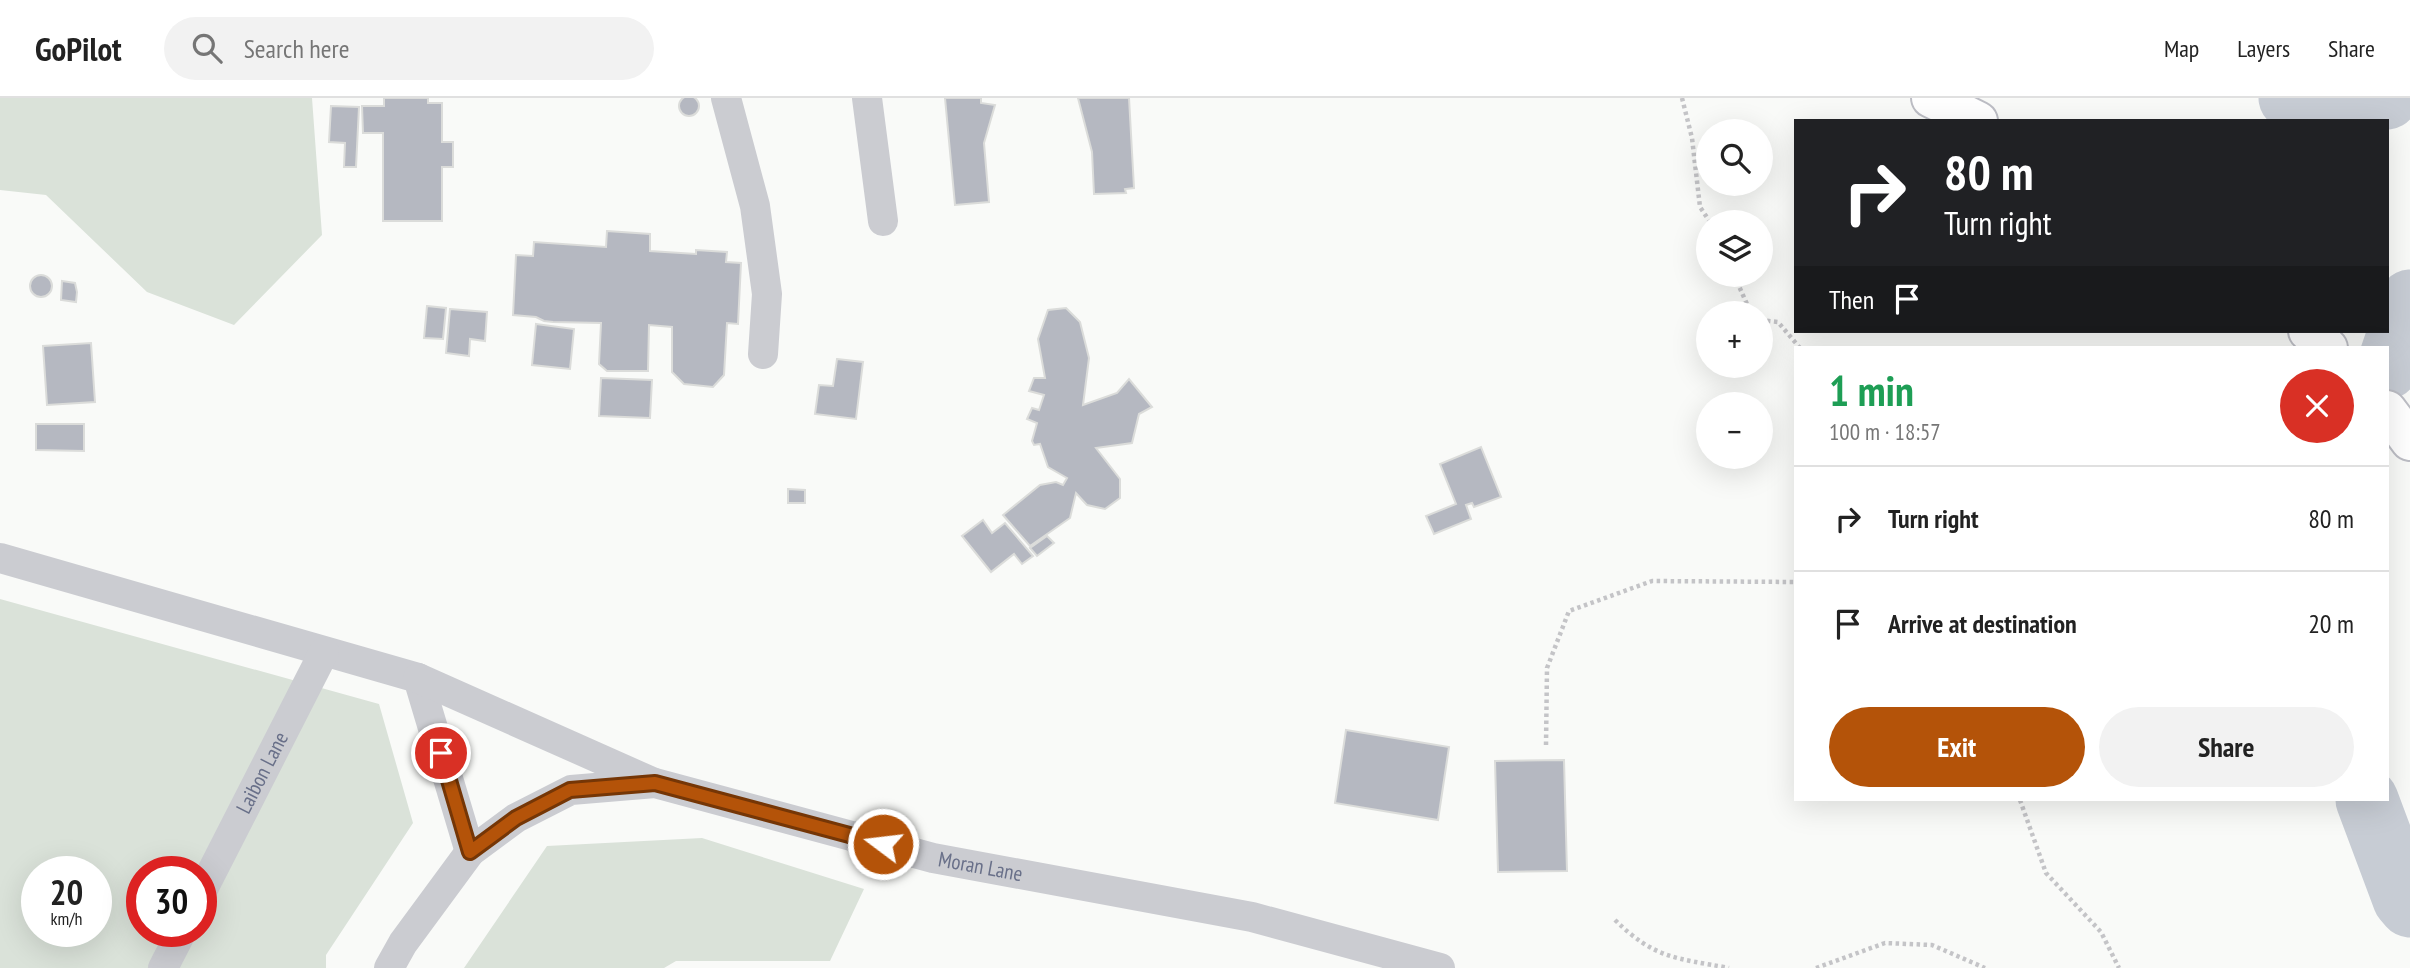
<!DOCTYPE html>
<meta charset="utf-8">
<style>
body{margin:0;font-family:"PT Sans Narrow",sans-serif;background:#f2f2f2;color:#222;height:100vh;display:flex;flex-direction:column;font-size:26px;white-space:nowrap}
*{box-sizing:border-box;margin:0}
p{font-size:23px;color:#767676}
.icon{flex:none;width:38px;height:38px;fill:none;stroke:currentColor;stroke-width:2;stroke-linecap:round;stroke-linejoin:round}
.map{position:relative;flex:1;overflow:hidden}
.panel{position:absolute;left:1794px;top:248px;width:595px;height:455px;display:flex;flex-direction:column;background:#fff;border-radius:0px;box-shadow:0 7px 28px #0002}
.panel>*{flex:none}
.guide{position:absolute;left:1794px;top:21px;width:595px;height:214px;border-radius:0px;box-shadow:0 7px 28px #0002;background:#202124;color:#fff;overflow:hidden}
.buttons{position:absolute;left:1696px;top:21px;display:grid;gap:14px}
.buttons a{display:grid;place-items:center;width:77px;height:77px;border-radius:50%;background:#fff;box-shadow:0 7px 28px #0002;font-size:35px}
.speed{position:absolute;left:21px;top:758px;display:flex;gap:14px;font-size:35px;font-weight:700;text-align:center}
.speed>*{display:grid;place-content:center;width:91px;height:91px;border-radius:50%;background:#fff;box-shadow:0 7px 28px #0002;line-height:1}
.speed small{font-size:18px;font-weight:400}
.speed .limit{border:10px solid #d22;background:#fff;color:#111}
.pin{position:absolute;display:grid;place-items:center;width:60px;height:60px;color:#fff;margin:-30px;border:4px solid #fff;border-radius:50%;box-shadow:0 2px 7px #0007}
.me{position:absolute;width:77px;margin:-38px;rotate:285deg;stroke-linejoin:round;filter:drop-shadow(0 0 5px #0008)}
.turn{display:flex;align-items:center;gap:24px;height:147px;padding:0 35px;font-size:32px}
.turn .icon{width:91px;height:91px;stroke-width:2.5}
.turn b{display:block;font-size:49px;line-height:60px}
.then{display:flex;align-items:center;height:66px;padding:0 35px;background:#0003;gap:14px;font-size:26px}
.round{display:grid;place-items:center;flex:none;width:74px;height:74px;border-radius:37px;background:#f2f2f2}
.overview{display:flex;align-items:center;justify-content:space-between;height:119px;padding:0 35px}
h1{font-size:42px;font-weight:700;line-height:52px;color:#1e9e55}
.action{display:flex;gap:14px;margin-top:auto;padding:14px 35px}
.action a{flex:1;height:80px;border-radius:42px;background:#b45309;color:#fff;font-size:28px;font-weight:700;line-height:80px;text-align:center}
.action a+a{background:#f2f2f2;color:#222}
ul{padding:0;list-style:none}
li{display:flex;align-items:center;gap:21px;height:105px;padding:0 35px;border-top:2px solid #e0e0e0}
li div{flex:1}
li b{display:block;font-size:26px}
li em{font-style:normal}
header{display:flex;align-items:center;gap:42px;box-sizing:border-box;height:98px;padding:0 35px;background:#fff;border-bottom:2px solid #e0e0e0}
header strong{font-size:33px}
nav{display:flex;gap:38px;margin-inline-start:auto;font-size:24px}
.search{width:490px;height:63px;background:#f2f2f2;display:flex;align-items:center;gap:18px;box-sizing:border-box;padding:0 24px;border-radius:38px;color:#767676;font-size:26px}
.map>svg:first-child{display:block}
.green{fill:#dae2d9;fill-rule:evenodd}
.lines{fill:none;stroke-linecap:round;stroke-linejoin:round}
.river{stroke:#c7ccd4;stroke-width:63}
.building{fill:#b5b8c1;stroke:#dbdcda;stroke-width:2}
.secondary-casing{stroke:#bdbec5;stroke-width:42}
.path{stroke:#c4c4c7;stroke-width:4.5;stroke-dasharray:3.5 3.5;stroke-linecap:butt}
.street{stroke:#cbccd1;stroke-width:30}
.secondary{stroke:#fff;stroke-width:38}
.route-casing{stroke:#753606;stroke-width:18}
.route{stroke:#b45309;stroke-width:12}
.labels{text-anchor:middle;stroke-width:7;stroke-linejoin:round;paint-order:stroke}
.street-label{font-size:21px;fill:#697089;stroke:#fff}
</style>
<header>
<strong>GoPilot</strong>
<div class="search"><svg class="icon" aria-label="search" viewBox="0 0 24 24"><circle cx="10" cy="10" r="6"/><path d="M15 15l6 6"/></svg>Search here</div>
<nav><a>Map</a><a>Layers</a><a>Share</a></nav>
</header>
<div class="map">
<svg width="2410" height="870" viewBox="0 0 2410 870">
<rect width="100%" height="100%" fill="#f9faf8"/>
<!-- green -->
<g class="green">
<path d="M0 0H312L322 137 234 227 147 194 46 97 0 92Z"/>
<path d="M0 501 379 606 413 725 326 857V870H0ZM37 774H96V833H37ZM142 774H201V833H142Z"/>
<path d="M702 740 864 791 830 863H676L664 870H464L547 748Z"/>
</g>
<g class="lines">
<!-- river -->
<g class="river">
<path d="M2290 0 2325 8 2387 0"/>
<path d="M2387 270 2410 203"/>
<path d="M2367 702 2404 801 2410 808"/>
</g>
</g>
<!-- building -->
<g class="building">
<circle cx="689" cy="8" r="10"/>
<path d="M384 0H428V5H442V44H453V69H442V123H383V35H363L362 8H384Z"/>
<path d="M945 0H981V5L995 7 984 45 989 104 955 107Z"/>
<path d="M1078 0H1129L1134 90 1125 91 1126 95 1094 96 1092 54Z"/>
<path d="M331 8 359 9 356 69H344L345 45 329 44Z"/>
<path d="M607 133 650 136V153L696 156V152L727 154 726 164 741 165 738 226 727 225 724 277 713 289 684 286 672 274V229L649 227 648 273H607L599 266 601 225 553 224 544 223 536 219 513 217 516 157 533 158 534 144 606 149Z"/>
<circle cx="41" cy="188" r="11"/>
<path d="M62 183 75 185 77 194 76 204 61 202Z"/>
<path d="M427 208 446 210 443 241 424 240Z"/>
<path d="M1066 210 1080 224 1089 260 1083 307 1117 295 1129 281 1152 309 1139 316 1132 345 1096 350 1120 381V400L1105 411 1087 407 1076 395 1070 420 1030 448 1003 417 1040 387 1056 384 1063 387 1067 380 1048 369 1040 346 1034 347 1032 343 1037 325 1027 321 1032 310 1039 312 1044 297 1029 293 1034 280H1045L1038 241 1048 212Z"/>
<path d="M450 211 487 214 485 243 470 241 469 258 446 255Z"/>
<path d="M536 226 574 231 570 271 532 267Z"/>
<path d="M91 245 95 304 47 307 43 248Z"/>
<path d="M837 261 863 264 856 321 815 316 819 287 833 288Z"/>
<path d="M601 280 652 282 650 320 599 318Z"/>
<path d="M36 326H84V353L36 352Z"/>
<path d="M1481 349 1501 399 1474 409 1472 405 1466 407 1471 421 1434 436 1426 418 1456 406 1440 366Z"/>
<path d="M788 391 805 392V405H788Z"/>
<path d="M983 422 992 435 1005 425 1033 458 1022 466 1014 456 991 474 962 438Z"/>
<path d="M1047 438 1054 445 1037 458 1030 450Z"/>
<path d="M1346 632 1449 649 1438 722 1335 705Z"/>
<path d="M1564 662 1567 773 1498 774 1495 663Z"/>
</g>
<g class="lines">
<defs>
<g id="secondary">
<path d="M1931 0 1978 23"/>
<path d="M2308 233 2328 250"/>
<path d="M2387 312 2410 343"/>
</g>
</defs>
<!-- secondary casing -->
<use href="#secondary" class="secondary-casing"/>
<!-- path -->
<g class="path">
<path d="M1682 0 1692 40 1700 109 1710 124"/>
<path d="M1734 177 1751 215"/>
<path d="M1760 222 1778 224 1800 250"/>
<path d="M1546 647 1547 570 1569 513 1652 483 1796 484"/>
<path d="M2020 702 2046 775 2101 834 2119 870"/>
<path d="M1615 822C1655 861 1676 860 1729 870"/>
<path d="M1816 870 1885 845 1932 847 1985 870"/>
</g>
<!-- street -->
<g class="street">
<path d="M726 0 755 108 767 196 763 256"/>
<path d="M867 0 883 123"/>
<path d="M0 460 418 580 470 754"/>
<path d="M418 580 652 684"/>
<path id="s1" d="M201 795 324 554"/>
<path d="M163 870 182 833"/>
<path id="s2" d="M389 870 403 845 470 754 516 720 571 692 655 685 933 760 1252 819 1440 870"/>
</g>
<!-- secondary -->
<use href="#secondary" class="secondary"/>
</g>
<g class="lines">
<defs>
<path id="route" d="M441 655 470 754 516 720 570 692 655 685 883 746"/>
</defs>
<!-- route casing -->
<use href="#route" class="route-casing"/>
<!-- route -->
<use href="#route" class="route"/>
</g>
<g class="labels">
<!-- street labels -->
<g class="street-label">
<text dy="7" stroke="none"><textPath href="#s1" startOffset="135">Laibon Lane</textPath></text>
<text dy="7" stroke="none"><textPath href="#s2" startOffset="681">Moran Lane</textPath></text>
</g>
</g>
</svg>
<div class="buttons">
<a><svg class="icon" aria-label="search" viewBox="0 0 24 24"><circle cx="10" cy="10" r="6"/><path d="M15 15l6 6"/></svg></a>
<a><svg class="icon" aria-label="layers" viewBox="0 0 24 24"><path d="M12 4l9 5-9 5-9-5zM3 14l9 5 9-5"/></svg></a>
<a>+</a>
<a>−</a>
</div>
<div class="speed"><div>20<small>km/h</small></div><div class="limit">30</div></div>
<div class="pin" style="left:441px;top:655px;background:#d93025"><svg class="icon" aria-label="arrive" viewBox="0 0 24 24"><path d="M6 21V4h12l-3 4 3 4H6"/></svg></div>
<svg class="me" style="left:883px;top:746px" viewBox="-20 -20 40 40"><circle r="17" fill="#b45309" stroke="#fff" stroke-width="3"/><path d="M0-11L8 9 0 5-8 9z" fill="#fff"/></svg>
<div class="guide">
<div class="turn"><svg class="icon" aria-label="right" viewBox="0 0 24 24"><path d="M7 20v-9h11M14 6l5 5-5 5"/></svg><div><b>80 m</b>Turn right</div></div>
<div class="then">Then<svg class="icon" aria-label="arrive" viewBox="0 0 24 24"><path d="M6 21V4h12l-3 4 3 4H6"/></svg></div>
</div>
<section class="panel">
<div class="overview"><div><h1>1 min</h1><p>100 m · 18:57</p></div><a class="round" style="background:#d93025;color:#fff"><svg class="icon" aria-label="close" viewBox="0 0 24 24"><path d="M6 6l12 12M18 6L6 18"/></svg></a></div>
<ul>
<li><svg class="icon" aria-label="right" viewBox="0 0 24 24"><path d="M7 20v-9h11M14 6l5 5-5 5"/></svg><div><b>Turn right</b></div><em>80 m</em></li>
<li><svg class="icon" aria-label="arrive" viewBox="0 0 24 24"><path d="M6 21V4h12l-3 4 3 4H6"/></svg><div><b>Arrive at destination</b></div><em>20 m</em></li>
</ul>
<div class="action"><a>Exit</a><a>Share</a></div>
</section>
</div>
